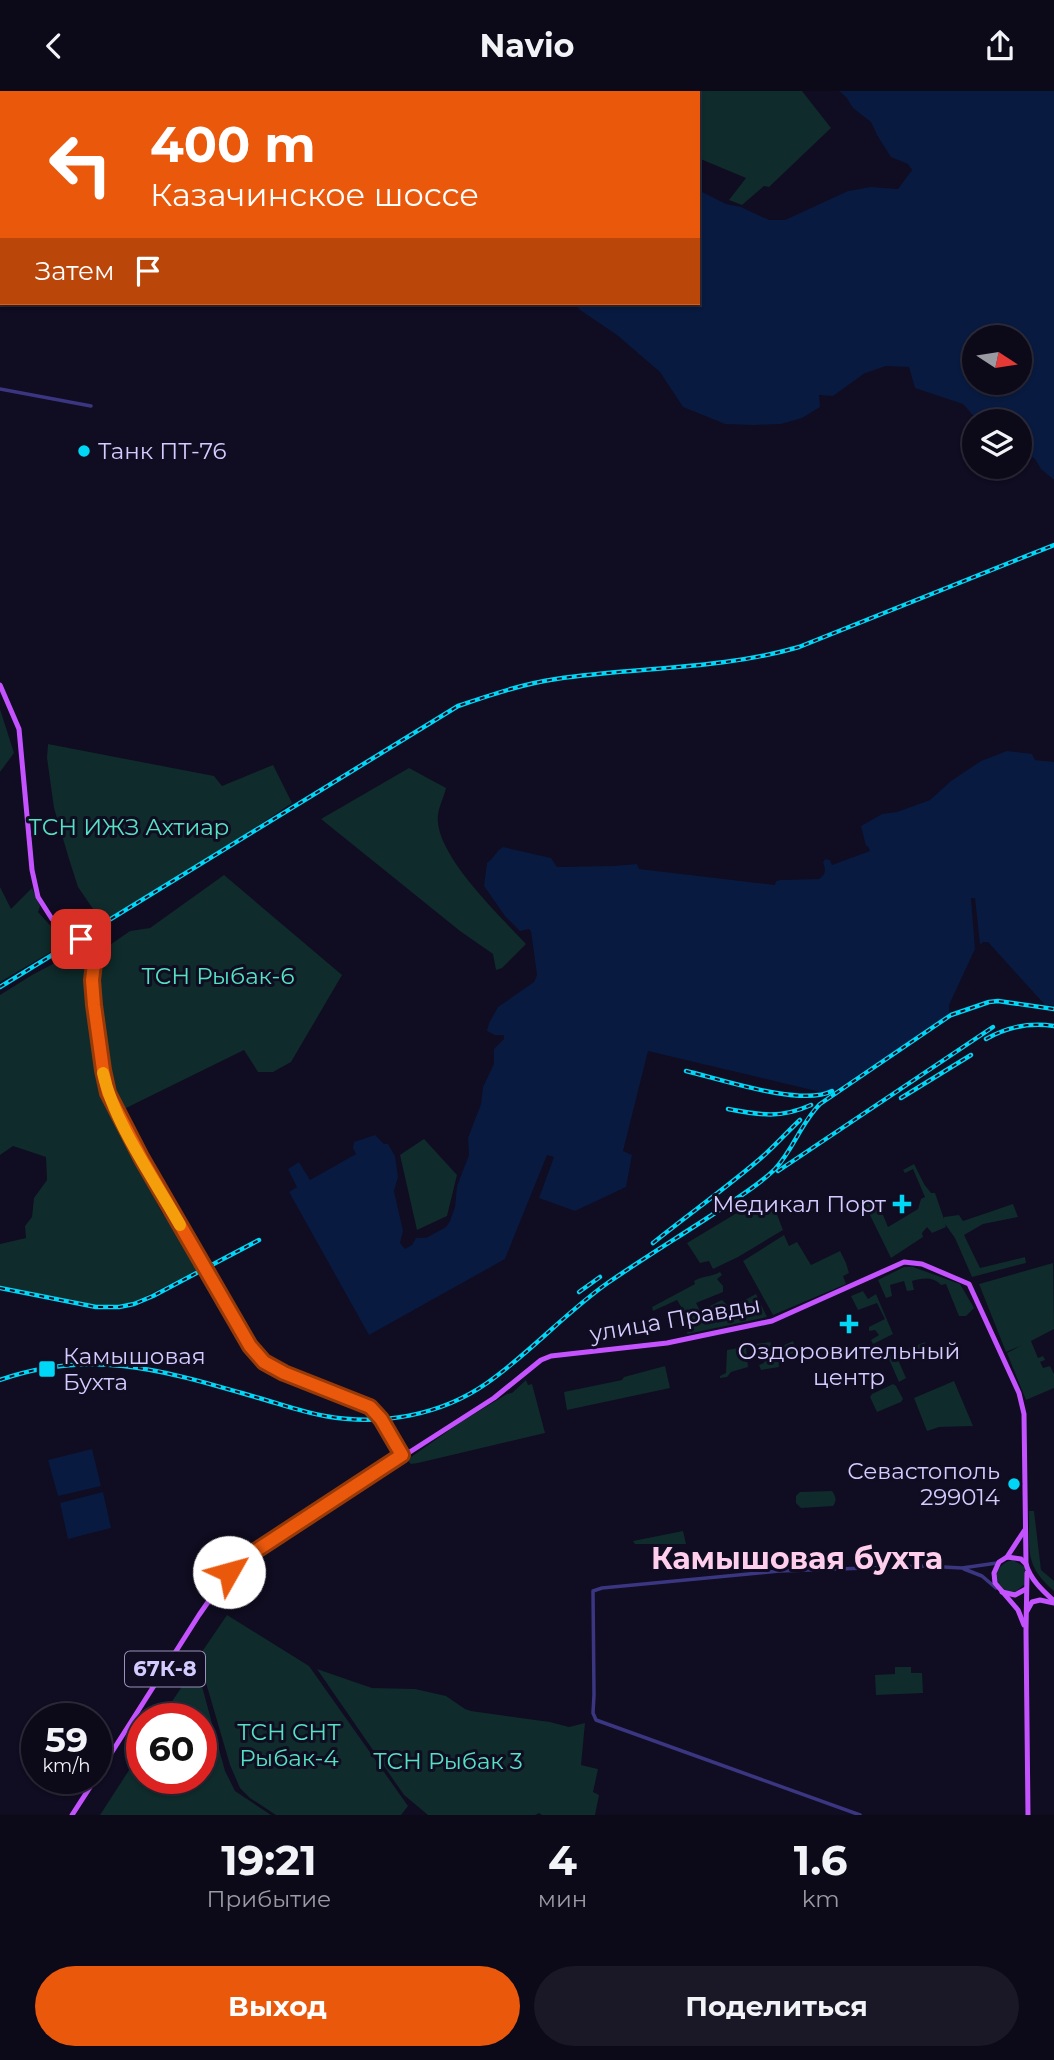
<!DOCTYPE html>
<html lang="ru">
<meta charset="utf-8">
<style>
body{margin:0;font-family:Montserrat,sans-serif;background:#1a1726;color:#f1f3f6;height:100vh;display:flex;flex-direction:column;font-size:26px;white-space:nowrap}
*{box-sizing:border-box;margin:0}
p{font-size:23px;color:#9a9aa2}
.icon{flex:none;width:38px;height:38px;fill:none;stroke:currentColor;stroke-width:2;stroke-linecap:round;stroke-linejoin:round}
.map{position:relative;height:1724px;overflow:hidden}
.details{display:flex;flex-direction:column;background:#0c0919;flex:1}
.details>*{flex:none}
.hud{position:absolute;left:0px;top:0px;width:700px;height:214px;box-shadow:0 2px 5px #0004,0 0 0 2px #2c2a38;background:#ea580c;color:#fff;overflow:hidden}
.needle{width:46px;rotate:102deg}
.buttons{position:absolute;left:962px;top:234px;display:grid;gap:14px}
.buttons a{display:grid;place-items:center;width:70px;height:70px;border-radius:50%;background:#0c0919;box-shadow:0 2px 5px #0004,0 0 0 2px #2c2a38;font-size:35px}
.speed{position:absolute;left:21px;top:1612px;display:flex;gap:14px;font-size:35px;font-weight:700;text-align:center}
.speed>*{display:grid;place-content:center;width:91px;height:91px;border-radius:50%;background:#0c0919;box-shadow:0 2px 5px #0004,0 0 0 2px #2c2a38;line-height:1}
.speed small{font-size:18px;font-weight:400}
.speed .limit{border:10px solid #d22;background:#fff;color:#111}
.pin{position:absolute;display:grid;place-items:center;width:60px;height:60px;color:#fff;margin:-30px;border-radius:14px;box-shadow:0 4px 10px #0006}
.me{position:absolute;width:77px;margin:-38px;rotate:52deg;stroke-linejoin:round;filter:drop-shadow(0 0 5px #0008)}
.turn{display:flex;align-items:center;gap:24px;height:147px;padding:0 35px;font-size:32px}
.turn .icon{width:91px;height:91px;stroke-width:2.5}
.turn b{display:block;font-size:49px;line-height:60px}
.then{display:flex;align-items:center;height:66px;padding:0 35px;background:#0003;gap:14px;font-size:26px}
.eta{display:flex;justify-content:space-evenly;align-items:center;height:119px;text-align:center}
.eta b{font-size:42px;font-weight:700;line-height:49px}
.primary-button{display:flex;gap:14px;margin-top:auto;padding:14px 35px}
.primary-button a{flex:1;height:80px;border-radius:42px;background:#ea580c;color:#fff;font-size:28px;font-weight:700;line-height:80px;text-align:center}
.primary-button a+a{background:#1a1726;color:#f1f3f6}
header{display:flex;justify-content:space-between;align-items:center;height:91px;padding:0 35px;background:#0c0919;font-size:32px;font-weight:700}
.map>svg:first-child{display:block}
.green{fill:#0f2b2b}
.water{fill:#081a3f;fill-rule:evenodd}
.lines{fill:none;stroke-linecap:round;stroke-linejoin:round}
.minor{stroke:#3b3681;stroke-width:3.5}
.major{stroke:#c453ff;stroke-width:5}
.rail-casing{stroke:#00d7f7;stroke-width:4.5}
.rail{stroke:#100c21;stroke-width:2;stroke-dasharray:5;stroke-linecap:butt}
.route-casing{stroke:#983908;stroke-width:18}
.route{stroke:#ea580c;stroke-width:12}
.slow{stroke:#f59e0b;stroke-width:12}
.poi-dot{fill:#00d7f7;stroke:#100c21;stroke-width:2.5}
.labels{text-anchor:middle;stroke-width:6;stroke-linejoin:round;paint-order:stroke}
.shield{fill:#100c21;stroke:#9992bc;stroke-width:2}
.shield-label{font-size:21px;font-weight:bold;fill:#d4ccff}
.poi-label{font-size:23px;fill:#d4ccff;stroke:#100c21;text-anchor:start}
.park-label{font-size:23px;fill:#55e2c3;stroke:#100c21}
.street-label{font-size:23px;fill:#d4ccff;stroke:#100c21}
.district-label{font-size:30px;font-weight:bold;fill:#ffceec;stroke:#100c21}
</style>
<header><svg class="icon" aria-label="back" viewBox="0 0 24 24"><path d="M15 5l-7 7 7 7"/></svg>Navio<svg class="icon" aria-label="share" viewBox="0 0 24 24"><path d="M12 15V3M7 8l5-5 5 5M5 13v7h14v-7"/></svg></header>
<div class="map">
<svg width="1054" height="1724" viewBox="0 0 1054 1724">
<rect width="100%" height="100%" fill="#100c21"/>
<!-- green -->
<g class="green">
<path d="M622 0H802L831 37 769 96 764 95 742 114 729 109 746 87 698 67V2H622Z"/>
<path d="M0 618 14 662 0 681Z"/>
<path d="M48 653 214 685 222 695 273 674 292 712 247 742 102 831 78 796 69 768 54 717 47 667Z"/>
<path d="M409 677 446 697C444 706 439 715 438 724 433 762 501 826 526 853L502 877 496 879 493 863 460 840 321 728Z"/>
<path d="M224 784 342 884 291 971 273 981H258L244 959 122 1019 112 994 100 925 96 878 104 858 130 840 150 837Z"/>
<path d="M0 796 11 818 32 797 40 815 38 821 66 852 0 891Z"/>
<path d="M87 855 102 998 111 1021 161 1120 202 1177 132 1212 101 1215 0 1195V1153L26 1147 25 1135 32 1126 34 1107 47 1089 46 1066 13 1055 0 1064V904L32 884Z"/>
<path d="M424 1048 457 1084 447 1125 417 1139 400 1064Z"/>
<path d="M914 1073 924 1093 931 1102H935L944 1128V1126L959 1124 963 1130 1013 1113 1018 1126 983 1133 964 1144 980 1177 1025 1166 1026 1172 972 1186 955 1147 945 1133 946 1136 932 1142 927 1136 922 1142 923 1146 891 1167 864 1112 876 1107 888 1136 918 1118 921 1108 925 1106 913 1078 905 1082 903 1079Z"/>
<path d="M760 1108 762 1112 771 1108 783 1139 738 1166 713 1178 709 1170 700 1172 687 1152Z"/>
<path d="M784 1144 789 1155 797 1151 811 1174 840 1160 846 1172 849 1182 843 1185 846 1193 773 1224 743 1170Z"/>
<path d="M1053 1172 1054 1238 1031 1250 1038 1267 1043 1265 1045 1269 1040 1271 1043 1277 1050 1275 1054 1283V1297L1026 1309 1007 1262 1022 1254 1006 1261 979 1193Z"/>
<path d="M904 1176H913L960 1193 974 1217 966 1225H959L946 1193 941 1194C933 1185 922 1187 912 1190L914 1199 907 1200 904 1190 890 1194 892 1205 886 1207 878 1189Z"/>
<path d="M720 1181 722 1184 717 1188 723 1195V1201L696 1212 700 1220 722 1209 730 1217 756 1203 767 1226 687 1243 689 1236 683 1226 686 1224 677 1209 653 1220 652 1216 695 1193 694 1190C701 1185 712 1186 720 1181Z"/>
<path d="M863 1200 868 1208 876 1203 893 1243 873 1253 871 1249 879 1244 875 1239 869 1240V1236L885 1228 877 1212 858 1219 851 1205Z"/>
<path d="M793 1250 796 1261 778 1267 779 1276 761 1279 759 1274 764 1272 762 1257 756 1256V1253L770 1251 774 1259Z"/>
<path d="M925 1251 924 1256 899 1271 906 1287 899 1291 884 1257 892 1254 898 1262Z"/>
<path d="M746 1256 748 1276 731 1281 727 1286 720 1287V1285L726 1282 727 1259Z"/>
<path d="M665 1275 670 1297 567 1319 564 1301 622 1289 624 1286Z"/>
<path d="M526 1289 528 1294 532 1293 545 1342 418 1372 411 1373 408 1370 411 1366 461 1331 507 1303 512 1302Z"/>
<path d="M954 1290 973 1335 939 1336 927 1340 914 1307Z"/>
<path d="M893 1293 896 1295 903 1308 901 1311 877 1321 870 1306 872 1303Z"/>
<path d="M832 1400C836 1406 837 1409 833 1415L801 1417 796 1412V1405L800 1401Z"/>
<path d="M1029 1420H1034L1041 1479 1054 1490V1500C1023 1474 1030 1457 1029 1420Z"/>
<path d="M683 1440 686 1453H635L633 1450Z"/>
<path d="M761 1464 765 1466 768 1474 702 1478 704 1470 743 1467Z"/>
<path d="M1013 1469 1025 1476V1493L1014 1502C1011 1501 1006 1501 1003 1499 988 1488 999 1471 1013 1469Z"/>
<path d="M227 1524 309 1575 408 1715 401 1724H276L250 1707 240 1697 230 1674 204 1585 195 1571Z"/>
<path d="M895 1576H911V1582H922L923 1602 876 1604 875 1584 895 1583Z"/>
<path d="M317 1578 372 1597 415 1598 446 1605 465 1618 471 1620 550 1631 569 1636 585 1632 581 1674 598 1678 593 1701 599 1704 595 1724H542L539 1722 535 1724H428L404 1704Z"/>
<path d="M193 1579 200 1588 225 1680 235 1700 271 1724H100L142 1659V1687H201V1628L161 1627Z"/>
</g>
<!-- water -->
<g class="water">
<path d="M839 0H1054V389L1041 378 1035 368 1020 357V331H979L963 313 915 297 909 276 886 275 865 282 833 305 819 304 820 316 802 327 781 333 753 334 725 333 683 316 660 281 617 244 580 219 574 212H698V99L726 113 741 116 769 129H785L848 100 871 96 898 98 912 79 908 73 891 66 877 44 871 31 853 17 846 6ZM975 247H1020V292H975Z"/>
<path d="M1007 660 1032 663 1035 669 1054 671V914H1045L988 851H983L980 854 975 807H971L975 858 949 914V924L829 1003 648 960 623 1060 632 1064 626 1096 575 1120 539 1107 554 1066 547 1064 505 1168 369 1244 289 1101 297 1096 288 1078 299 1071 310 1089 356 1063 353 1057 354 1051 375 1044 384 1053H388L395 1065 398 1086 394 1100 403 1140 400 1152 405 1158 412 1154 416 1147H426L446 1136 450 1130 455 1116 457 1095 469 1064 468 1047 481 1013 483 996 494 973V958L504 948V944H495L487 940 489 932 498 916 534 891 537 884 531 840 529 838 520 840 505 825 484 795 487 772C494 767 496 760 503 756L551 767 557 776 614 775 637 773 639 778 775 794 776 790 781 789 819 788C826 783 826 779 823 771L825 768 830 769 832 774 870 760 868 755H866L861 735 882 723 897 721 930 709 951 690 981 670Z"/>
<path d="M92 1358 101 1395 58 1405 48 1369Z"/>
<path d="M103 1401 111 1437 68 1448 60 1412Z"/>
</g>
<g class="lines">
<!-- minor -->
<g class="minor">
<path d="M0 298 91 315"/>
<path d="M964 1478 982 1485 996 1497"/>
<path d="M860 1724 596 1629 593 1622 594 1604 593 1500 602 1497 779 1480 926 1475 962 1477 997 1472"/>
</g>
<!-- major -->
<g class="major">
<path d="M0 594 19 638 32 779 38 806 52 828 86 851 91 856 95 865 92 889 103 979 108 1002 118 1025 251 1255 264 1271 284 1282 370 1316 381 1328 402 1364"/>
<path d="M1007 1466 1024 1440"/>
<path d="M1027 1482 1026 1540 1028 1724"/>
<path d="M1002 1501 1015 1504 1026 1498"/>
<path d="M1027 1520 1032 1511 1040 1509 1054 1512"/>
<path d="M1024 1534 1018 1519 995 1492 994 1482 999 1471 1007 1466 1021 1468 1026 1473"/>
<path d="M96 1686 199 1524 229 1481 257 1459 494 1307 541 1269 551 1265 667 1252 772 1230 904 1171 922 1173 969 1193 1019 1302 1024 1323 1026 1473C1030 1488 1043 1500 1054 1510"/>
<path d="M72 1724 96 1687"/>
</g>
<defs>
<g id="rail">
<path d="M0 896 458 615C491 604 522 593 556 588 637 576 720 579 799 556L1054 454"/>
<path d="M986 948C1007 936 1029 931 1054 935"/>
<path d="M686 980C720 988 802 1016 832 1000"/>
<path d="M901 1007 971 964"/>
<path d="M728 1018C760 1024 780 1028 811 1014"/>
<path d="M778 1080 993 936"/>
<path d="M653 1152C689 1123 726 1097 761 1067 775 1055 787 1041 800 1029"/>
<path d="M0 1197 96 1216H119L134 1213 153 1205 259 1149"/>
<path d="M579 1201 600 1186"/>
<path d="M0 1289C94 1256 168 1281 259 1307 280 1313 302 1321 325 1325 380 1335 440 1325 487 1292 530 1262 566 1221 609 1191 644 1167 680 1145 715 1122 735 1108 757 1096 775 1078 793 1059 801 1032 820 1013L951 924 989 911 998 910 1054 918"/>
</g>
</defs>
<!-- rail casing -->
<use href="#rail" class="rail-casing"/>
<!-- rail -->
<use href="#rail" class="rail"/>
</g>
<g class="lines">
<defs>
<path id="route" d="M81 848 91 856 95 865 92 889 94 914 103 979 108 1002 142 1068 250 1255 264 1271 284 1282 370 1316 381 1328 402 1364 257 1459 229 1481"/>
</defs>
<!-- route casing -->
<use href="#route" class="route-casing"/>
<!-- route -->
<use href="#route" class="route"/>
<!-- slow -->
<path class="slow" d="M103 982C114 1032 154 1088 180 1134"/>
</g>
<!-- markers -->
<g class="poi-dot">
<circle cx="84" cy="360" r="7"/>
<path d="M898.5 1102.5h7v7h7v7h-7v7h-7v-7h-7v-7h7z"/>
<path d="M845.5 1222.5h7v7h7v7h-7v7h-7v-7h-7v-7h7z"/>
<rect x="38" y="1269" width="18" height="18" rx="3.5"/>
<circle cx="1014" cy="1393" r="7"/>
</g>
<g class="labels">
<!-- shield labels -->
<rect class="shield" x="125" y="1560.5" width="80" height="35" rx="5"/>
<g class="shield-label">
<text x="165" y="1585">67К-8</text>
</g>
<!-- poi labels -->
<g class="poi-label">
<text x="98" y="368">Танк ПТ-76</text>
<text x="886" y="1121" text-anchor="end">Медикал Порт</text>
<text x="849" y="1268" text-anchor="middle">Оздоровительный<tspan x="849" dy="26">центр</tspan></text>
<text x="63" y="1273">Камышовая<tspan x="63" dy="26">Бухта</tspan></text>
<text x="1000" y="1388" text-anchor="end">Севастополь<tspan x="1000" dy="26">299014</tspan></text>
</g>
<!-- park labels -->
<g class="park-label">
<text x="129" y="744">ТСН ИЖЗ Ахтиар</text>
<text x="218" y="893">ТСН Рыбак-6</text>
<text x="289" y="1649">ТСН СНТ<tspan x="289" dy="26">Рыбак-4</tspan></text>
<text x="448" y="1678">ТСН Рыбак 3</text>
</g>
<!-- street labels -->
<g class="street-label">
<text transform="translate(675 1228) rotate(-10)" y="8">улица Правды</text>
</g>
<!-- district labels -->
<g class="district-label">
<text x="797" y="1478">Камышовая бухта</text>
</g>
</g>
</svg>
<div class="buttons">
<a><svg class="needle" viewBox="-14 -14 28 28"><path d="M0-13l5 13h-10z" fill="#e53935"/><path d="M0 13l5-13h-10z" fill="#9a9aa2"/></svg></a>
<a><svg class="icon" aria-label="layers" viewBox="0 0 24 24"><path d="M12 4l9 5-9 5-9-5zM3 14l9 5 9-5"/></svg></a>
</div>
<div class="speed"><div>59<small>km/h</small></div><div class="limit">60</div></div>
<div class="pin" style="left:81px;top:848px;background:#d93025"><svg class="icon" aria-label="arrive" viewBox="0 0 24 24"><path d="M6 21V4h12l-3 4 3 4H6"/></svg></div>
<svg class="me" style="left:229px;top:1481px" viewBox="-20 -20 40 40"><circle r="19" fill="#fff"/><path d="M0-13L10 11 0 6-10 11z" fill="#ea580c"/></svg>
<div class="hud">
<div class="turn"><svg class="icon" aria-label="left" viewBox="0 0 24 24"><path d="M17 20v-9H6M10 6l-5 5 5 5"/></svg><div><b>400 m</b>Казачинское шоссе</div></div>
<div class="then">Затем<svg class="icon" aria-label="arrive" viewBox="0 0 24 24"><path d="M6 21V4h12l-3 4 3 4H6"/></svg></div>
</div>
</div>
<section class="details">
<div class="eta">
<div><b>19:21</b><p>Прибытие</p></div>
<div><b>4</b><p>мин</p></div>
<div><b>1.6</b><p>km</p></div>
</div>
<div class="primary-button"><a>Выход</a><a>Поделиться</a></div>
</section>
